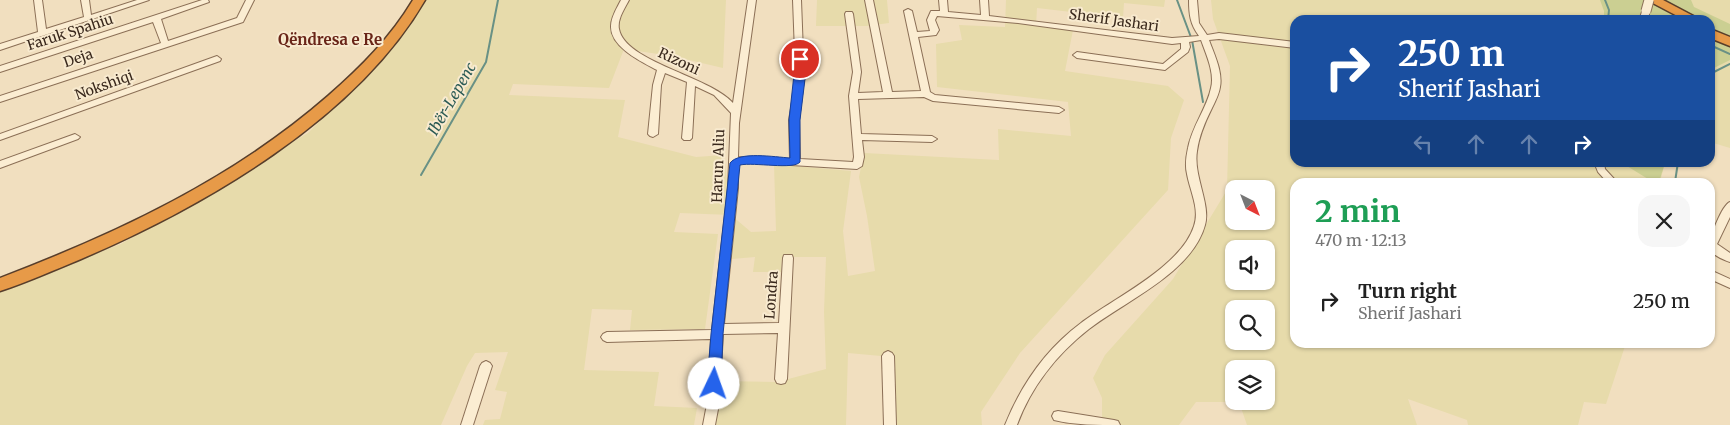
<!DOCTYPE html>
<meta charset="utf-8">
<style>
body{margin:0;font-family:Merriweather,serif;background:#f6f6f6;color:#222;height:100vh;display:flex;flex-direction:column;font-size:19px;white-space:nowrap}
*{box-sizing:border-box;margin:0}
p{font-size:16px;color:#767676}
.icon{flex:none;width:28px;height:28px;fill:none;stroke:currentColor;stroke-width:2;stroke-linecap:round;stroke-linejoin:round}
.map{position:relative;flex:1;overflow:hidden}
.side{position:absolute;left:1290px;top:178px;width:425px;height:170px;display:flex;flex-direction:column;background:#fff;border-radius:15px;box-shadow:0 1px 4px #0004}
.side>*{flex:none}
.guide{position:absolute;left:1290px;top:15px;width:425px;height:152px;border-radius:15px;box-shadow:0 1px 4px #0004;background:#1a4fa0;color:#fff;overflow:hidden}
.needle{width:32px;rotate:138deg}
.controls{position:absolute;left:1225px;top:180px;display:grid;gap:10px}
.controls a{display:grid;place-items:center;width:50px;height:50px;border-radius:10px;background:#fff;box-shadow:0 1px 4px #0004;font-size:25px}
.pin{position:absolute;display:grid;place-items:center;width:42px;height:42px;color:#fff;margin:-21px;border:2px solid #fff;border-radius:50%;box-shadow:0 1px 5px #0007}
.me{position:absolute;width:55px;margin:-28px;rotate:3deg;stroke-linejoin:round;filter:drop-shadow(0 0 4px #0008)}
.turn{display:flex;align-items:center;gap:18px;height:105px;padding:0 25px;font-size:22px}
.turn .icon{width:65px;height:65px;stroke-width:2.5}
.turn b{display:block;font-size:35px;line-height:42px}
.lanes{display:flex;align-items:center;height:48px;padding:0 25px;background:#0003;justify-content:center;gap:25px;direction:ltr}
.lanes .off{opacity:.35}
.round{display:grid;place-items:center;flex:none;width:52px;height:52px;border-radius:15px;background:#f6f6f6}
.summary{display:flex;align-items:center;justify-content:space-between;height:85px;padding:0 25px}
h1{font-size:30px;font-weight:700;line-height:38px;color:#1e9e55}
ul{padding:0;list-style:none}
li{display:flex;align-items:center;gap:15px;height:75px;padding:0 25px}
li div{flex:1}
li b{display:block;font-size:19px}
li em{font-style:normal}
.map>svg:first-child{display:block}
.farmland{fill:#e7dbab;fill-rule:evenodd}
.green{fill:#cbcf92}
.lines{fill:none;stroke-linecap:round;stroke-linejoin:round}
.stream{stroke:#699185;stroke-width:2}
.minor-casing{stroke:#8b6f56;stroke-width:2}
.highway-casing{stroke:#583e2b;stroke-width:3}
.minor{fill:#fbedd2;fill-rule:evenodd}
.highway{fill:#e79a48;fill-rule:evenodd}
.minor-bridge-casing{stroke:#8b6f56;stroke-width:11;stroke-linecap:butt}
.minor-bridge{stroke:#fbedd2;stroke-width:9}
.route{fill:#2563eb;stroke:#184099}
.labels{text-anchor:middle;stroke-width:4;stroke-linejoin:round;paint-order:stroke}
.street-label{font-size:14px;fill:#39281c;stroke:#f8eacf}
.neighbourhood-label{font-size:15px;font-weight:bold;fill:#692518;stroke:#f8eacf}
.water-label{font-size:15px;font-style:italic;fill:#2a5a54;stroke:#f8eacf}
</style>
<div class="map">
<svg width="1730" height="425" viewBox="0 0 1730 425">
<rect width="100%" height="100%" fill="#f1dfbf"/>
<!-- farmland -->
<g class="farmland">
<path d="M424 0H726L723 68 672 56 624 49 609 88 513 84 509 95 625 100 618 137 696 157 724 155 731 215 751 232 776 231 774 164 851 171 843 231 848 276 875 271 867 216 859 177 864 153 999 160 998 129 1071 136 1068 102 937 87 936 44 962 40 959 25 1005 27 1006 0H1165L1164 7 1124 3 1123 18 1037 8 1036 26 1073 30 1065 71 1168 86 1184 100 1171 138 1168 190 1020 353 981 412 982 425H892V357L848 353 846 425H714L720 381 777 382 826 369 824 312 826 257H782L781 272H753L755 257 732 259 731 215 680 213 674 232 718 234 705 329 630 330 632 310 592 309 584 370 659 372 654 406 697 408 694 425H483L485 420 500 419 507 392 495 390 508 352 475 353 467 366 441 425H0V290L121 244 308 133 394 47Z"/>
<path d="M817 0H887L889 23 867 26H816Z"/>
<path d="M1211 0H1730V148L1710 142V20H1295V162L1665 163 1660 182H1295V342L1626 343 1606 404 1584 402 1578 425H1468L1467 420 1408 399 1417 425H1247L1239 402H1196L1179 425H1102V398L1093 378 1105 355 1173 279 1227 190 1230 66 1213 19ZM1234 189H1266V221H1234ZM1234 249H1266V281H1234ZM1234 309H1266V341H1234ZM1234 369H1266V401H1234Z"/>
</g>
<!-- green -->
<g class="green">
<path d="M1600 0H1691L1694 7 1730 24V60L1710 70V20H1604V11Z"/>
<path d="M1622 163H1665L1659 182H1653Z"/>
</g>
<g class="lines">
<!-- stream -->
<g class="stream">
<path d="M1177 0 1192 40 1203 102"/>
<path d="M1605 0 1609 10 1608 20"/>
<path d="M1710 45 1730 54"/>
<path d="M1710 74 1730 64"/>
<path d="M421 175 486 62 498 0"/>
<path d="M1675 182 1678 162"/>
</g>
<defs>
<g id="minor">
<path d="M34 0H42L46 29 84 17 81 0H89L91 15 137 0H149L0 50V44L38 32Z"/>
<path d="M202 0H208L209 2 161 19 168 41 237 18 246 0H254L243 22 0 102V96L161 43 153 22 0 72V66Z"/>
<path d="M621 0H629C625 8 617 19 619 29 625 62 709 76 733 103L748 0H756L739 123 738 157 790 159 789 120 796 79 793 0H801L804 79 799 120 800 159 853 162 854 157 849 96 853 72 845 14 846 12H852L853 14 861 72 858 93 883 92 865 0H873L892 92 921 91 904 11 908 9 912 11 917 32 930 31 927 20 931 11H940L939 0H947L948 12 981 15 980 0H988L989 16 1172 38 1199 36C1190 24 1189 14 1189 0H1197L1199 23 1207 35 1219 33 1295 42V48L1219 39 1209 40C1214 54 1223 72 1220 87 1219 94 1215 102 1212 108 1205 122 1199 136 1197 151 1193 176 1211 204 1205 225 1192 273 1125 301 1089 329 1057 354 1031 387 1017 425H1005C1021 385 1046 349 1081 323 1114 298 1181 267 1194 226 1200 209 1190 191 1187 174 1185 166 1186 157 1188 148 1192 126 1207 108 1211 88 1215 73 1206 54 1201 40L1189 42 1190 47 1188 52 1165 70 1077 58 1073 55 1077 52 1163 64 1181 49V43L1172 44 1018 23 937 16 935 20 939 30 936 35 918 37 930 92 935 95 1059 107 1064 110 1059 113 933 101 924 97 858 99 861 134 932 136 937 139 932 142 862 140 864 157 862 166 857 169 756 163H742L738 165V188L724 324 779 323 783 258 784 255H792L793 258 787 379 785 383 781 384 777 383 775 379 778 333 723 334 719 404 715 425H703L707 404 711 339 607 342 603 340 601 337 603 334 607 332 712 330 728 188 731 113 714 95 695 86 692 138 690 140H684L682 138 687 82 665 73 661 85 658 134 653 137 650 136 648 134 653 85 657 70C642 62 610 47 611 26 611 17 617 8 621 0Z"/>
<path d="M1643 9H1646L1650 11 1647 20H1639Z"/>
<path d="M217 56 221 59 220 61 0 140V134Z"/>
<path d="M75 134 80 137 78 139 0 168V161Z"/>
<path d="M1594 162H1604L1605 169 1617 182H1607L1598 172Z"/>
<path d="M1730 202V217L1717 244 1730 253V262C1724 260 1712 255 1710 249 1708 240 1722 205 1730 202Z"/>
<path d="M1710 270 1730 279V288L1710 279Z"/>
<path d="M888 351 892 353 894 356 896 425H884L882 356 884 353Z"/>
<path d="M486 361 490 363 492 366 473 425H461L480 366 482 363Z"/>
<path d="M1058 411 1114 420 1118 421 1120 425C1098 425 1074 425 1054 420L1052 416 1054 412Z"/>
</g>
<g id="highway">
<path d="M413 0H425C356 119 205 206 81 259 54 270 28 282 0 291V278C118 233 233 179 328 96 361 67 391 37 413 0Z"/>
<path d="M1647 0H1663L1701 20H1685Z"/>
<path d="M1710 29 1730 37V46L1710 38Z"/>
</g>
</defs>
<!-- minor casing -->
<use href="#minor" class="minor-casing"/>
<!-- highway casing -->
<use href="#highway" class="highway-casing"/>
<!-- minor -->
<use href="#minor" class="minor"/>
<!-- highway -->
<use href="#highway" class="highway"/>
<defs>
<path id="minor-bridge" d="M1646 11 1649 0"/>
</defs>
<!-- minor-bridge casing -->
<use href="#minor-bridge" class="minor-bridge-casing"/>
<!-- minor-bridge -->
<use href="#minor-bridge" class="minor-bridge"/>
</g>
<!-- route -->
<path class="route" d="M796 56H800L804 59 805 79 800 120V162C794 170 754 162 740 165L723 334 721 384 719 388 714 389 709 388 707 384 711 334 730 163C739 151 775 157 790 158L789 120Z"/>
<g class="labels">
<!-- street labels -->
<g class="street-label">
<text transform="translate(1114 20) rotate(8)" y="5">Sherif Jashari</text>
<text transform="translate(70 32) rotate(-18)" y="5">Faruk Spahiu</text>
<text transform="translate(78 58) rotate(-19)" y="5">Deja</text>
<text transform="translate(679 61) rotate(25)" y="5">Rizoni</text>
<text transform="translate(104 85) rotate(-20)" y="5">Nokshiqi</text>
<text transform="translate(718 166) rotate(-88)" y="5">Harun Aliu</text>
<text transform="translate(771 295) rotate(-86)" y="5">Londra</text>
</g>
<!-- neighbourhood labels -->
<g class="neighbourhood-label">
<text x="330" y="45">Qëndresa e Re</text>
</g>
<!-- water labels -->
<g class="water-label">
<text transform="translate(452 99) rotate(-60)" y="5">Ibër-Lepenc</text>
</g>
</g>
</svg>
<div class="controls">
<a><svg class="needle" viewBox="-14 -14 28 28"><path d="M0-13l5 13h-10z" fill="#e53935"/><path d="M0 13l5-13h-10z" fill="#767676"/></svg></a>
<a><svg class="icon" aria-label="sound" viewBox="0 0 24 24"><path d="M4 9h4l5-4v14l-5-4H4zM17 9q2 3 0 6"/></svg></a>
<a><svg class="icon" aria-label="search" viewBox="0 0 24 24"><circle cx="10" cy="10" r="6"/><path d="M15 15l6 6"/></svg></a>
<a><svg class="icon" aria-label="layers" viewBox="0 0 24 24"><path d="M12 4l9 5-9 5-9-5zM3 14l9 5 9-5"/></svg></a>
</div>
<div class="pin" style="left:800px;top:59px;background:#d93025"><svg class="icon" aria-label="arrive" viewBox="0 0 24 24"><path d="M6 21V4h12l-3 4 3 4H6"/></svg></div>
<svg class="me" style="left:714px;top:384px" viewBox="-20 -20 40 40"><circle r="19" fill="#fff"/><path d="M0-13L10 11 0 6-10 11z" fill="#2563eb"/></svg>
<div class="guide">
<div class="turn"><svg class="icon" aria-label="right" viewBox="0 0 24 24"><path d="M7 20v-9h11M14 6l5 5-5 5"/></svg><div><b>250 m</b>Sherif Jashari</div></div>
<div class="lanes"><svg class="icon off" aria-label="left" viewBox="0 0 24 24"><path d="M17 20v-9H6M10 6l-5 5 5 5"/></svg><svg class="icon off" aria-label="ahead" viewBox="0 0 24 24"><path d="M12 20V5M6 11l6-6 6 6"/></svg><svg class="icon off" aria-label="ahead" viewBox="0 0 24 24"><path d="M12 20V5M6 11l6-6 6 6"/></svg><svg class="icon" aria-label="right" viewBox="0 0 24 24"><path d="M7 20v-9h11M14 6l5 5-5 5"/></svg></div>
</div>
<section class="side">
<div class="summary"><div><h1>2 min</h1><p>470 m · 12:13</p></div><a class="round"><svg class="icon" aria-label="close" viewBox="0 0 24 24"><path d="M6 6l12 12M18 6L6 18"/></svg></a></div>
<ul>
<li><svg class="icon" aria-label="right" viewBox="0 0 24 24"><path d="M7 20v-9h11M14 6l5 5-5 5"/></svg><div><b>Turn right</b><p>Sherif Jashari</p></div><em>250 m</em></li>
</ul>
</section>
</div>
